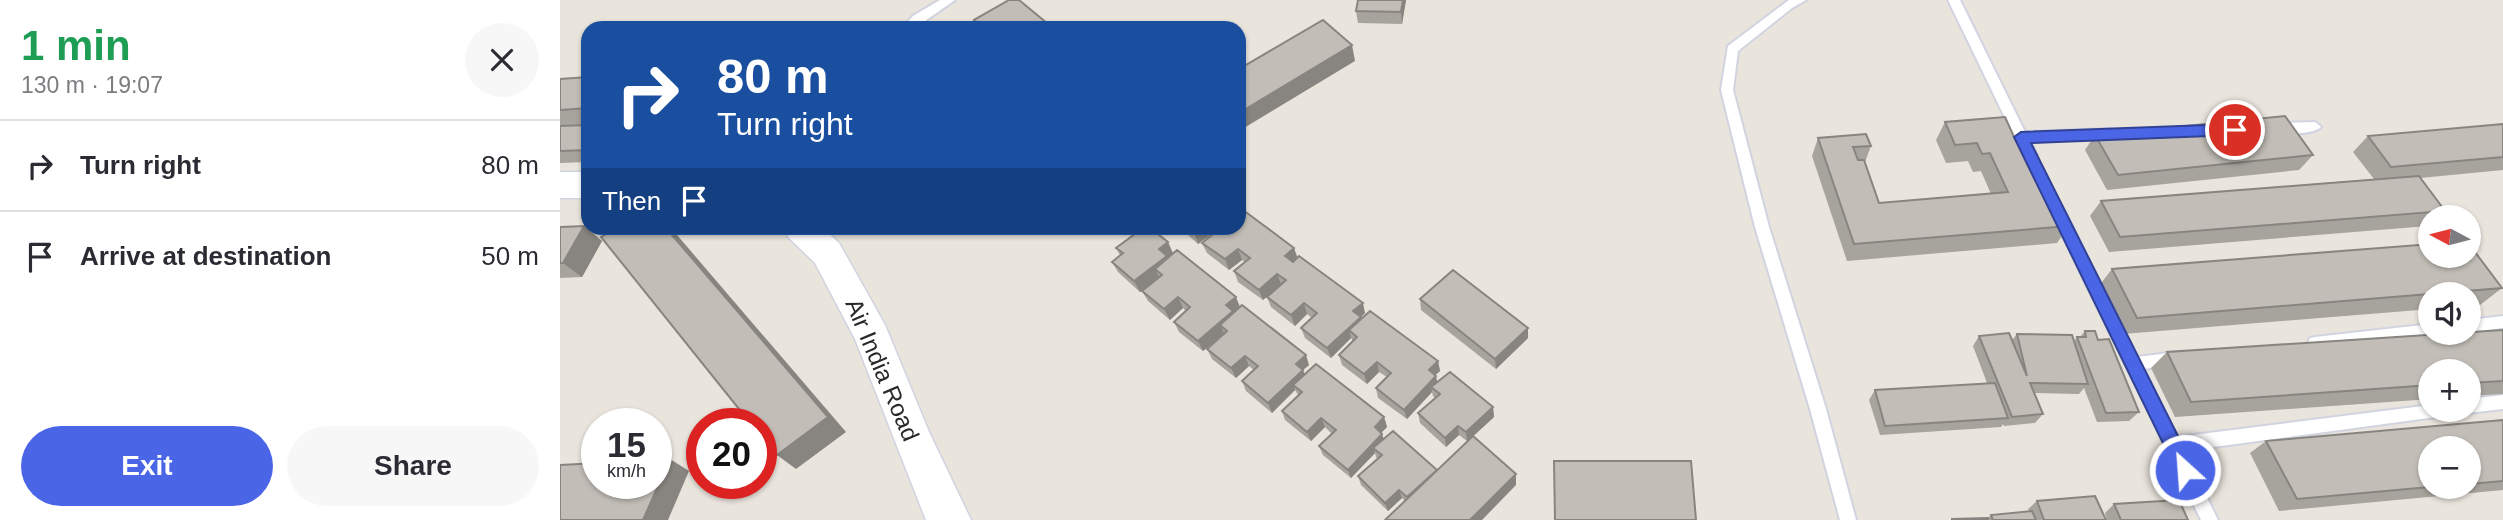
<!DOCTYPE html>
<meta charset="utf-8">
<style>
body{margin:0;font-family:Arial,sans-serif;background:#f7f7f7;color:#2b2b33;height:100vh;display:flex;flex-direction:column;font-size:26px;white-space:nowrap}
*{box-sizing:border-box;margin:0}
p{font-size:23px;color:#7c7c81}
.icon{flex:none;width:38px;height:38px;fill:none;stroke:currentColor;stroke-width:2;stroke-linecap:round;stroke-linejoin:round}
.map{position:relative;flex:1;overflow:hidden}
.sheet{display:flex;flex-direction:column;background:#fff;width:560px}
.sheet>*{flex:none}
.hud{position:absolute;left:21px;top:21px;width:665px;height:214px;border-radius:21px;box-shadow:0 2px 5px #0004;background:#1a4fa0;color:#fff;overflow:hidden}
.needle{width:46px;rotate:277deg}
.fabs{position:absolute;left:1858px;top:205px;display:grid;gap:14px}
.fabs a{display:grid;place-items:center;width:63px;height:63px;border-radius:50%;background:#fff;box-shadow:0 2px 5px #0004;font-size:35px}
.speed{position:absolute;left:21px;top:408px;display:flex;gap:14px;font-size:35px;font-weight:700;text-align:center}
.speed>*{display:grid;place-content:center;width:91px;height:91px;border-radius:50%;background:#fff;box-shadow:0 2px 5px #0004;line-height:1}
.speed small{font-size:18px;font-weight:400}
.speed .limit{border:10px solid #d22;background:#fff;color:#111}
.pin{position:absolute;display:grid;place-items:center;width:60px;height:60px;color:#fff;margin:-30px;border:4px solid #fff;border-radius:50%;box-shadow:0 2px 7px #0007}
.me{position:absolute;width:77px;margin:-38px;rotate:334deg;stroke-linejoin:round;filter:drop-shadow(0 0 5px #0008)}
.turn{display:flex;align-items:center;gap:24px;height:147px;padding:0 21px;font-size:32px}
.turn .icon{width:91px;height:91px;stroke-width:2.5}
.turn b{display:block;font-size:49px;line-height:60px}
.then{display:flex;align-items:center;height:66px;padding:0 21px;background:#0003;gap:14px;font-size:26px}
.round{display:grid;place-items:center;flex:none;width:74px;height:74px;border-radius:37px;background:#f7f7f7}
.head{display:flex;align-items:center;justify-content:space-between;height:119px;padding:0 21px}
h1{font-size:42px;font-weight:600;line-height:52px;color:#1e9e55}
.button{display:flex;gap:14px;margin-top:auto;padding:14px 21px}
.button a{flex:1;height:80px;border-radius:42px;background:#4b65e7;color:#fff;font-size:28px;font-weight:600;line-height:80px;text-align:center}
.button a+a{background:#f7f7f7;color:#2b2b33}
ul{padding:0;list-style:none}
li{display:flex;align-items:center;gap:21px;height:91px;padding:0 21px;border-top:2px solid #e1e1e2}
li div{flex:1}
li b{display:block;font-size:26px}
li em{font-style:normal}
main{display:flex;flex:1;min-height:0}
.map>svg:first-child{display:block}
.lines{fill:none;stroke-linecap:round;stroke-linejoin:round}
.service-casing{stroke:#d1d4e0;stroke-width:4}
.tertiary-casing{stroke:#d1d4e0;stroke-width:3}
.service{fill:#fff;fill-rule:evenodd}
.tertiary{fill:#fff;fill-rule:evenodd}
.wall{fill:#a7a39d;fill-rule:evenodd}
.shaded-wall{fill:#888580}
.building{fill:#c2beb7;stroke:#888580;stroke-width:2}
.route{fill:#4b65e7;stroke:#314296;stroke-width:2}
.labels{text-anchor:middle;stroke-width:5;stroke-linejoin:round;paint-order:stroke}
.street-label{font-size:24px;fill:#292929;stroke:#fff}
</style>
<main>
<section class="sheet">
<div class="head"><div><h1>1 min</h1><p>130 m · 19:07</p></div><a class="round"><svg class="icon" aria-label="close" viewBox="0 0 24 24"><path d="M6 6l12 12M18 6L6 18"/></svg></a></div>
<ul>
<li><svg class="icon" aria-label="right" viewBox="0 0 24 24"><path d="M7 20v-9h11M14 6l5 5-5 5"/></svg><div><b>Turn right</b></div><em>80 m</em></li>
<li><svg class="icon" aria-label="arrive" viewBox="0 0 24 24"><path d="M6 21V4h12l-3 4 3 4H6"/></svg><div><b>Arrive at destination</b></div><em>50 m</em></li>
</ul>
<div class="button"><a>Exit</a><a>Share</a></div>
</section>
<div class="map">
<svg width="1943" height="520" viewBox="0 0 1943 520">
<rect width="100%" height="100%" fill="#e9e4dc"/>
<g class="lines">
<defs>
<g id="service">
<path d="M380 0H395L355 28H342L353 16Z"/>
<path d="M1229 0H1246L1232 8 1178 51 1173 90 1209 227 1266 409 1296 520H1280L1250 409 1195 227 1161 90 1168 46Z"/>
<path d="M1388 0H1400L1465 132 1551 129 1557 134 1556 137 1470 142 1477 155 1470 160 1465 159Z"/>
<path d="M1755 122 1761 127C1753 135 1717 136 1709 128L1715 123Z"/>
<path d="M1499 209 1504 210 1577 357 1617 352 1622 354 1624 359 1622 364 1583 369 1617 437 1871 405V410H1893L1891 415 1624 451 1658 520H1641L1492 214Z"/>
<path d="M1943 316V328L1909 332V320Z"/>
<path d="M1871 324V332H1877L1871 336 1755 349 1750 348 1748 343 1750 338 1755 337Z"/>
<path d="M1943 395V409L1909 413 1903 410H1909V399Z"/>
</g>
<g id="tertiary">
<rect x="0" y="172" width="28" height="26"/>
<path d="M224 228H263L279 243 325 325 369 432 411 520H366L295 339 255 263 229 238Z"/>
</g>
</defs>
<!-- service casing -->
<use href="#service" class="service-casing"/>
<!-- tertiary casing -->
<use href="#tertiary" class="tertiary-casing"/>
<!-- service -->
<use href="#service" class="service"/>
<!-- tertiary -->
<use href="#tertiary" class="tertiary"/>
</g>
<!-- wall -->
<g class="wall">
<path d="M846 0 842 24 798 23 796 11Z"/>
<path d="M28 77V162L0 163V79Z"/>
<path d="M1385 122 1455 139 1509 226 1497 243 1287 261 1252 156 1258 138 1311 146 1305 162 1319 203 1431 194 1421 171 1413 172 1408 161 1386 163 1376 140Z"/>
<path d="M1943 124V170L1860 178 1885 211 1878 217H1871V223L1868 226 1549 252 1530 216 1541 201 1814 179 1793 152 1808 136Z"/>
<path d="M1535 135 1753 155 1739 170 1547 190 1525 150Z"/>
<path d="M24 226 42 241 22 277 0 278V227Z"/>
<path d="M620 228H679L737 258 805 313 801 317V319L878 361 880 371 875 375 877 382 933 407 934 417 913 436 956 485 845 501 842 498 828 511 801 485 798 476 818 459 816 457 815 453 791 478 763 455 759 446 772 434 765 427 751 441 725 420 722 411 738 395 735 390 712 413 686 391 682 381 694 370 689 366 676 378 652 359 647 349 664 333 643 351 619 332 614 322 626 311 623 308 610 320 588 301 582 291 599 277 580 292 558 272 552 262 560 255 556 248 613 253 680 307 749 365 743 370 745 374 824 417 827 427 821 433 824 439 877 471 907 441 899 435 886 447 860 423 858 413 875 398 873 396 872 392 847 419 818 398 816 388 827 377 819 372 807 384 782 365 779 355 793 341 791 338 771 358 745 338 741 328 752 318 747 314 735 326 711 307 707 297 721 285 703 300 678 282 674 271 685 262 682 260 669 270 647 253 642 243 657 230 638 244Z"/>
<path d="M1552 269 1942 288 1920 305 1909 306V294H1871V309L1563 334 1539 286Z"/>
<path d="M860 299 968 338 936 369 861 310Z"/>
<path d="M1943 330V394L1909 396V371H1871V399L1615 417 1591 368 1607 352Z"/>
<path d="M1525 331 1538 340 1579 412 1569 421 1537 422 1524 388 1519 394 1475 393 1483 414 1475 423 1444 426 1443 424 1441 427 1320 435 1309 400 1315 390 1427 383 1413 346 1419 336 1452 340 1457 334 1514 341 1517 337H1520Z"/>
<path d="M1943 420V490L1719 511 1690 453 1706 441ZM1909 448V486H1871Z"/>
<path d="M1477 501 1546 520H1390L1428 518 1431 515 1469 511 1468 509Z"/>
<path d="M1554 504 1628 520H1547L1545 513Z"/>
</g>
<!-- shaded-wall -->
<g class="shaded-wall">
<path d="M843 0H846L842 24 841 12Z"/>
<path d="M792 45 795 61 679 131V113Z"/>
<path d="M24 226 42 241 22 277 3 263Z"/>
<path d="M106 228H111L286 432 236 469 217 455Z"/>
<path d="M641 228H656L657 230 638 244 634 233Z"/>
<path d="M608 242 613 253 595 269 599 277 580 292 574 281 599 249Z"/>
<path d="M734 248 738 259 728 267 725 256Z"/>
<path d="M678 249 682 260 669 270 665 259Z"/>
<path d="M717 274 721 284 703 300 699 290Z"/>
<path d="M618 297 623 308 610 320 604 309Z"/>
<path d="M676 297 680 307 660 325 664 333 643 351 638 341 666 305Z"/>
<path d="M744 303 747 314 735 326 731 315Z"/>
<path d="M803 303 805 313 801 317 803 327 789 330 791 338 771 358 767 348 793 311Z"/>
<path d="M968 328V338L936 369 935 359Z"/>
<path d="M746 355 749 365 743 370 746 379 733 385 735 390 712 413 708 403 736 364Z"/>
<path d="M685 356 689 366 676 378 671 368Z"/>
<path d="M878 361 880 371 870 380 869 370Z"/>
<path d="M817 362 819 372 807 384 804 374Z"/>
<path d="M876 376 878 386 871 387 872 392 847 419 844 410Z"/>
<path d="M933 407 934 417 907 442 906 432Z"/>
<path d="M824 417 827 427 817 437 815 427Z"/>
<path d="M761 418 765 427 751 441 747 432Z"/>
<path d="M898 426 899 435 886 447 885 438Z"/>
<path d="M822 434 825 443 813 448 815 453 791 478 788 470Z"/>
<path d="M110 459 129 471 108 520H83Z"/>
<path d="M956 474V485L922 520H910Z"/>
<path d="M839 490 842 498 828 511 825 503Z"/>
</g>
<!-- building -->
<g class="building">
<path d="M449 0H459L493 28H424L414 20Z"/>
<path d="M798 0H843L841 12 796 11Z"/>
<path d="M763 20 792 45 679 113V69Z"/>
<path d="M28 77V108L0 110V79Z"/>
<path d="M1725 116 1753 155 1558 175 1535 135Z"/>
<path d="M1445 117 1455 139H1466L1509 226 1294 244 1258 138 1306 134 1311 146 1293 147 1298 160H1304L1319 203 1448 192 1430 153 1422 154 1417 143 1395 145 1385 122Z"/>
<path d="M1943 124V157L1831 167 1808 136Z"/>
<path d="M28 125V150L0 151V126Z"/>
<path d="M1859 176 1885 211 1560 237 1541 201Z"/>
<path d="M679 207 734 248 725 256 733 262 739 256 803 303 793 311 801 317 767 348 741 328 757 313 744 303 731 315 707 297 726 280 717 274 699 290 674 271 690 258 678 249 665 259 642 243 661 228H679Z"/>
<path d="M24 226 3 263H0V227Z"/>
<path d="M57 228H106L268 417 217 455 201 436V424H191L41 237Z"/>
<path d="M583 228H590L608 242 599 249 607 256 574 281 552 262 563 253 556 248Z"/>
<path d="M627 228H641L634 233Z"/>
<path d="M1871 244V256H1909V244L1942 288 1577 318 1552 269Z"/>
<path d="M617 250 676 297 666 305 673 311 638 341 614 322 630 307 618 297 604 309 582 291 602 275 595 269Z"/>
<path d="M893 270 968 328 935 359 860 299Z"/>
<path d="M682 305 746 355 736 364 743 370 708 403 682 381 698 366 685 356 671 368 647 349 667 331 660 325Z"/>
<path d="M810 311 878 361 869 370 876 376 844 410 816 388 831 373 817 362 804 374 779 355 797 337 789 330Z"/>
<path d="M1943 330V381L1909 383V371H1871V385L1631 402 1607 352Z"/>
<path d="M1525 331H1535L1538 340 1549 339 1579 412 1546 413 1517 337H1526Z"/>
<path d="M1449 333 1467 376 1457 334 1512 335 1528 384 1470 383 1483 414 1452 417 1419 336Z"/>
<path d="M756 364 824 417 815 427 822 434 788 470 759 446 776 430 761 418 747 432 722 411 742 392 733 385Z"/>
<path d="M890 372 933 407 906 432 898 426 885 438 858 413 880 394 871 387Z"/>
<path d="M1435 383 1448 418 1325 426 1315 390Z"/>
<path d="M1943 420V481L1909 484V448H1871V486H1881L1737 499 1706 441Z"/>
<path d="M833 431 877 470 847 497 839 490 825 503 798 476 822 455 813 448Z"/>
<path d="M913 436 956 474 910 520H825Z"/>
<path d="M96 459H110L83 520H0V465L37 463V483H96Z"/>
<path d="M994 461H1131L1136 520H995Z"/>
<path d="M1535 496 1546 520H1484L1477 501Z"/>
<path d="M1619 500 1628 520H1561L1554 504Z"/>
<path d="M1472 511 1476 520H1433L1431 515Z"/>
<path d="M1428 518V520L1391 519Z"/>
</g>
<!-- route -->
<path class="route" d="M1675 124 1682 130 1675 135 1471 143 1632 464 1634 470 1632 476 1625 479 1619 476 1454 137 1461 132Z"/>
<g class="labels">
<!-- street labels -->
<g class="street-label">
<text transform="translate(322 370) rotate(67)" y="8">Air India Road</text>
</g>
</g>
</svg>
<div class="fabs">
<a><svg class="needle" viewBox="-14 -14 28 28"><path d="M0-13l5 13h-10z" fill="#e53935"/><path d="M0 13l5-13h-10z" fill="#7c7c81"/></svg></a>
<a><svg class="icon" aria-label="sound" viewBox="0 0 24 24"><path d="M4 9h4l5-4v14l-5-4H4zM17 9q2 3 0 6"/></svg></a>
<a>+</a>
<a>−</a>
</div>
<div class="speed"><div>15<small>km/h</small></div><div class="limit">20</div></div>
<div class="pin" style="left:1675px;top:130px;background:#d93025"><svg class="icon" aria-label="arrive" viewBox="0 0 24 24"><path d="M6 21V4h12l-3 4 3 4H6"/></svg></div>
<svg class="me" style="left:1625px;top:470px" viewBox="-20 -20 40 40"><circle r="17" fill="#4b65e7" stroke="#fff" stroke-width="3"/><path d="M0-11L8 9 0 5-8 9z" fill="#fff"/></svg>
<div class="hud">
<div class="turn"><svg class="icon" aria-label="right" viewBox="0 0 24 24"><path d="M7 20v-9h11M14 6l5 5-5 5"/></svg><div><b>80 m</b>Turn right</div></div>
<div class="then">Then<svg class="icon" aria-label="arrive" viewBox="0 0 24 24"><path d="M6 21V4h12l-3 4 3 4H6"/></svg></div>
</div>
</div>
</main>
